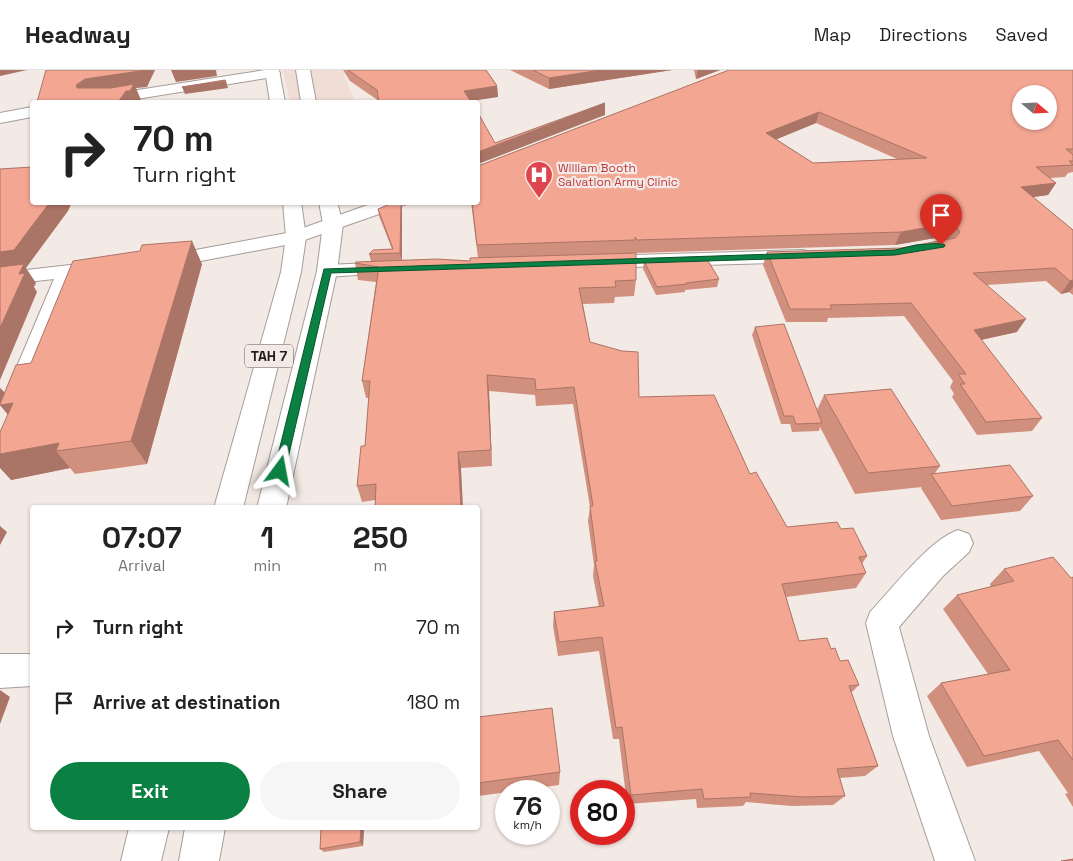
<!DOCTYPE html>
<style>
body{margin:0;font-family:"Space Grotesk",sans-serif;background:#f6f6f6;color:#222;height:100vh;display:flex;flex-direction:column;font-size:19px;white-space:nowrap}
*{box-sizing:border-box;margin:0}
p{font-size:16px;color:#767676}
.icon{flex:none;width:28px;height:28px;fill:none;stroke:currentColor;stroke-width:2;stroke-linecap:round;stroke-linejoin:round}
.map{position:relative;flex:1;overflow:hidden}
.sheet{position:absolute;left:30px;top:435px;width:450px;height:325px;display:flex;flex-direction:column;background:#fff;border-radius:5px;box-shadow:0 1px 4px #0004}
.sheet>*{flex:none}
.top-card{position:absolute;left:30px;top:30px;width:450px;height:105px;border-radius:5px;box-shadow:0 1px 4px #0004;background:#fff;color:#222;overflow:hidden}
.needle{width:32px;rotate:109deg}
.tools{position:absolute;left:1012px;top:15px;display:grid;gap:10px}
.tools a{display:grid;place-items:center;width:45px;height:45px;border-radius:50%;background:#fff;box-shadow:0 1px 4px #0004;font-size:25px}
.speed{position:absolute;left:495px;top:710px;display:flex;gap:10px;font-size:25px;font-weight:700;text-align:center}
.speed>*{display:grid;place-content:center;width:65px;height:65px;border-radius:50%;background:#fff;box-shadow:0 1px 4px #0004;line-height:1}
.speed small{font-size:12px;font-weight:400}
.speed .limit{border:8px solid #d22;background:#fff;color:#111}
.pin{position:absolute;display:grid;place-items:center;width:42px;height:42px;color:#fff;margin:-51px -21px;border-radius:50% 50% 50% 0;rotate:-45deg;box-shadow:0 0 5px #0007}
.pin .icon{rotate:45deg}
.me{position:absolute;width:55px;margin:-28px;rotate:13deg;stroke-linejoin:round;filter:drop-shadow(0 0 4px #0008)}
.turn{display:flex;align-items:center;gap:18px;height:105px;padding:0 20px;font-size:22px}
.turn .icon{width:65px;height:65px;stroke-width:2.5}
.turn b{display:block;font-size:35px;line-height:42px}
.eta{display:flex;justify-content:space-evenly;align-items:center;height:85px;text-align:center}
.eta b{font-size:30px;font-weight:700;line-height:35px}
.primary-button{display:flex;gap:10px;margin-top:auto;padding:10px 20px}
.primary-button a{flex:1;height:58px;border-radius:30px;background:#0b8043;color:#fff;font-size:20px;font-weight:700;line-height:58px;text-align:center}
.primary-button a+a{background:#f6f6f6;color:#222}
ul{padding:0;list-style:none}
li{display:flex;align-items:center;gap:15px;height:75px;padding:0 20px}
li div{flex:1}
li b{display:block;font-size:19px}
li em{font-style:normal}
header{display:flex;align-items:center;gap:30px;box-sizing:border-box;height:70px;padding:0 25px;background:#fff;border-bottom:1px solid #e0e0e0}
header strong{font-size:24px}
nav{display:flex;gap:28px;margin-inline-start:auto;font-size:18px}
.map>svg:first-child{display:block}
.built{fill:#f0ddd5}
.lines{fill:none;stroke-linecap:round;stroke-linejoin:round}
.minor-casing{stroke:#a79d98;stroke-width:2}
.trunk-casing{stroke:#a79d98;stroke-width:2}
.minor{fill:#fff;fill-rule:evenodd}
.trunk{fill:#fff;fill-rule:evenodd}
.wall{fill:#d18f7e;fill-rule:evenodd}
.shaded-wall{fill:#aa7466}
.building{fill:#f3a692;stroke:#aa7466;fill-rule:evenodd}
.route{fill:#0b8043;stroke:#07532c}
.labels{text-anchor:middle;stroke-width:4.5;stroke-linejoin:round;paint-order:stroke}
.far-health-label{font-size:12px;fill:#be3a42;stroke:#f4eae5;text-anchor:start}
.shield{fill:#f4eae5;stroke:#605a57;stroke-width:1}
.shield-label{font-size:14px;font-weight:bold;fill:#201c1a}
</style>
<header>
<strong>Headway</strong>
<nav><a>Map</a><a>Directions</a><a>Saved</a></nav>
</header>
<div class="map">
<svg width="1073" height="791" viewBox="0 0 1073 791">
<rect width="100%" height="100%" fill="#f4eae5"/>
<!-- built -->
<path class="built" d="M283 0H342L355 32H290Z"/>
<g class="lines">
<defs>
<g id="minor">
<path d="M265 0H278L280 3 278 6 273 7 118 32H85L88 29 93 27Z"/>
<path d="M32 37V47L0 53V43Z"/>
<path d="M376 132H404L402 136 296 173 190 193 160 196 153 194 150 190 153 186 190 181 292 162Z"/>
<path d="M803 180 810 182 813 186 810 190 803 192 598 198 591 196 588 192 591 188 598 186Z"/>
<path d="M105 191 112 193 115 197 112 201 76 207 30 327 26 333 17 336 8 333 4 327 54 209 0 215V203Z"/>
<path d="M393 192 400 194 403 198 400 202 327 207 320 205 317 201 320 197 327 195Z"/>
<path d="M958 460 969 464 973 473 969 482 943 506 899 557 929 666 975 791H935L893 666 866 553 870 542C892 519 929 470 958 460Z"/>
<path d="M0 584H32V616L0 618Z"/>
</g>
<g id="trunk">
<path d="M265 0H279L285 32H270Z"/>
<path d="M296 0H310L316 32H301Z"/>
<path d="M283 132H301L306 167 301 202 243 438H214L281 202 286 167Z"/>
<path d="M319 132H337L343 154 337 201 286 438H257L317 201 323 154Z"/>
<path d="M129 758H169L161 791H121Z"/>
<path d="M185 758H225L219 791H179Z"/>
</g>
</defs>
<!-- minor casing -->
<use href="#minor" class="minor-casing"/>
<!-- trunk casing -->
<use href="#trunk" class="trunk-casing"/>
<!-- minor -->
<use href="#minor" class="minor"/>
<!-- trunk -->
<use href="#trunk" class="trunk"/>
</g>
<!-- wall -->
<g class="wall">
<path d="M343 0H486L497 16 498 27 379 31 350 11Z"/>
<path d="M510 0H672L549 19Z"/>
<path d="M694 0H720L696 9Z"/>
<path d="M1073 0V102L1068 103 1065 107 1050 108 1056 113 1048 125 1033 127 1073 160V225L1069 222 1061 224 1046 211 987 215 1017 262 981 270 1042 348 1032 361 977 365 952 327 954 324 950 317 953 311 904 246 828 248 827 252H786L763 195 767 182 901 178 948 169 941 167 895 175 636 183V210L634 226 615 227 614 233 583 234 590 272 639 327 750 404 787 457 841 459 867 486 862 494 866 503 856 518 786 527 799 571 831 579 859 615 851 623 878 696 865 706 840 708 845 726 833 735 792 736 746 732 743 736 697 738 696 729 627 734 619 669H613L599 581 558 586 553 556 554 542 599 537 593 506 594 495 588 451 590 437 573 334 536 336 535 325 489 321 492 396 461 398 375 430 362 432 357 416 365 376 369 328H366L362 311 376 212 358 210 355 193 371 191 369 184 392 179 379 146 378 139 402 138V190L470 191 478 188 471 132H478V96ZM816 53 897 89 813 93 776 69Z"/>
<path d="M644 191 719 209 717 217 685 220V222L656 225 643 199Z"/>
<path d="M202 194 147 394 75 404 70 398 11 410 8 345 0 335V318L5 323 31 293Z"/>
<path d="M755 257 817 340 824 325 940 396 935 403 1033 426 1020 441 941 450 921 418 922 417 855 424 820 357 819 361 792 362 790 354H781L752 265Z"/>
<path d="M1004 499 1071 508 1073 507V737L1065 724 1068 723 1039 681 967 697 927 626 941 613 988 604 943 539 957 525 991 517 990 514Z"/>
<path d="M478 647 560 702 559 715 478 726Z"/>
<path d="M321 758H364L363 776 324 782 320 779Z"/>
</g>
<!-- shaded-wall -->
<g class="shaded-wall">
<path d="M0 0H27L0 6Z"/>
<path d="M141 0H155L147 17 136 18 141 30 140 32H118L126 21 131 19 84 31 76 15 85 9Z"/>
<path d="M171 0H216L217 6 176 12Z"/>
<path d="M601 0H672L549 19V8Z"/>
<path d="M698 0H720L696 9Z"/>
<path d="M226 11 228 18 185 24 182 17Z"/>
<path d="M497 16 498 27 465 32 464 21Z"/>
<path d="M605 33V45L478 94V82Z"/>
<path d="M819 42 816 53 763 75 766 63Z"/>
<path d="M1056 113 1048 125 1013 130 1021 117Z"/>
<path d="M50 132H72L68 141 26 198 36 213 34 217 37 222 0 310V182Z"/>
<path d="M401 132 402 138V191L400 183Z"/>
<path d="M403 132H414L404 136Z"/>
<path d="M947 154 941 167 895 175 901 162Z"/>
<path d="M192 171 202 194 147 394 131 371Z"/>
<path d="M1073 210V217L1069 222 1061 224 1070 211Z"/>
<path d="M1026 249 1017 262 966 273 974 260Z"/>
<path d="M487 305 489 321 492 396 491 380Z"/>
<path d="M0 318 5 323 0 334Z"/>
<path d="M13 333 20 359 0 335Z"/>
<path d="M59 373 56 381 70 398 11 410 0 398V384Z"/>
<path d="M458 382 461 398 463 438H461Z"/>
<path d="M0 456 7 462 0 475Z"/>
<path d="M0 620 10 627 0 654Z"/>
<path d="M361 758H364L363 776 360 772Z"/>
</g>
<!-- building -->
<g class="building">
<path d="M46 0H141L140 1 85 9 76 15 77 18H111L134 14 130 21H126L118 32H37Z"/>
<path d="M348 0H486L497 16 464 21 471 32H379L377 20Z"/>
<path d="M533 0H601L549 8Z"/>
<path d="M729 0H1073V79H1066L1073 85V91H1069L1073 95 1036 97 1056 113 1021 117 1073 160V210L1070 211 1055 198 973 203 1026 249 974 260 1042 348 986 352 960 314H965L958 304H966L911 233 830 235 832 239H790L767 182 901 178 955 168 960 162 955 156 947 154 901 162 637 170 635 167V170L477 175 472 132H478V96ZM1021 24H1049V51H1021ZM819 42 927 88 813 93 766 63Z"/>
<path d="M225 10 226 11 182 17Z"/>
<path d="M605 33 478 82V43L495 73Z"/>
<path d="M32 97V132H50L14 180 0 182V99Z"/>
<path d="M395 132H401L400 183 369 184 373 180 393 179 378 139Z"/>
<path d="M192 171 131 371 56 381 59 373 0 384V362L13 333 0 335V334L16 295 31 293 73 191 140 181 142 175Z"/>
<path d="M636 183V210L615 211 616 217 579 218 590 272 622 281 638 282 639 327 714 325 750 404 756 402 787 457 837 452 841 459 853 458 867 486 859 487 866 503 782 514 799 571 827 568 831 579 835 578 840 591 848 590 859 615 849 616 878 696 837 699 845 726 803 727 750 723 751 727 704 729 702 719 631 725 622 657 616 658 602 567 559 572 554 542 604 536 595 491H597L590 436H593L574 317 536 320 535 309 487 305 491 380 458 382 461 438H375L376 414 357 416 361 376H365L370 311H362L379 197 355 193 356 192 437 189 470 191V188Z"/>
<path d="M707 189 719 209 686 213 687 214 657 217 644 191Z"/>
<path d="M24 194 19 204 25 203 0 258V197Z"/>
<path d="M784 254 822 353 796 354 793 346H784L755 257Z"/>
<path d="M891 319 940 396 868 403 824 325Z"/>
<path d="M1010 395 1033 426 952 436 931 404Z"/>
<path d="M1053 487 1071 508 1073 507V690L1058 670 984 686 941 613 1010 600 957 525 1014 511 1004 499Z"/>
<path d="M552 638 560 702 478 713V647Z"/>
<path d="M321 758H361L360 772 320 779Z"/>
<path d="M1073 789V791H1061Z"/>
</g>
<!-- route -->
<path class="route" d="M941 173 945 175 944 177 895 185 331 203 285 401 280 405 274 401 324 199 895 180 916 175Z"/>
<!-- icons -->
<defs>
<symbol id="hospital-pin" viewBox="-11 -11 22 30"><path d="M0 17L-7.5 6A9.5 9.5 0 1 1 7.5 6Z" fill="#e0444e" stroke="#f4eae5"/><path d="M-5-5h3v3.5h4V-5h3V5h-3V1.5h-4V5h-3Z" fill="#fff"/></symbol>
</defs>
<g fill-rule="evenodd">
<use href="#hospital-pin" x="523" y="89" width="32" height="43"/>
</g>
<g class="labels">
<!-- far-health labels -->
<g class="far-health-label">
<text x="558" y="102">William Booth<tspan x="558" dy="14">Salvation Army Clinic</tspan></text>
</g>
<!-- shield labels -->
<rect class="shield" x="245" y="274.5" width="48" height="23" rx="4"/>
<g class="shield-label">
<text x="269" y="291">TAH 7</text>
</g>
</g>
</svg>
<div class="tools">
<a><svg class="needle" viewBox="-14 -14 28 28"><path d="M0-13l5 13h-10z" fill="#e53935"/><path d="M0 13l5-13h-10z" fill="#767676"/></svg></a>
</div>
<div class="speed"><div>76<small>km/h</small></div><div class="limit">80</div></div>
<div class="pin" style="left:941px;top:175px;background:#d93025"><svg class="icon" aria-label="arrive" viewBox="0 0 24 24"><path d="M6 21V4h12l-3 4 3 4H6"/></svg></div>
<svg class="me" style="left:280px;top:401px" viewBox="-20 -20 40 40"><path d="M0-17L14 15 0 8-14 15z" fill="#0b8043" stroke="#fff" stroke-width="4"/></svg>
<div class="top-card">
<div class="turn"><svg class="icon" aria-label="right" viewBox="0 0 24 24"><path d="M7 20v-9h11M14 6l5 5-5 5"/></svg><div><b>70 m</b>Turn right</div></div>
</div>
<section class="sheet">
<div class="eta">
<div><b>07:07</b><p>Arrival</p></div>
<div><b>1</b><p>min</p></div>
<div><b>250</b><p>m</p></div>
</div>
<ul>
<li><svg class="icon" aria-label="right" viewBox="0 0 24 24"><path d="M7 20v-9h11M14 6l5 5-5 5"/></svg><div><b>Turn right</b></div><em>70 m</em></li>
<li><svg class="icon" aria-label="arrive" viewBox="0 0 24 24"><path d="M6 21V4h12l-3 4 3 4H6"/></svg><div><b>Arrive at destination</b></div><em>180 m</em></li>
</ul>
<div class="primary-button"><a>Exit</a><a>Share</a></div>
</section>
</div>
